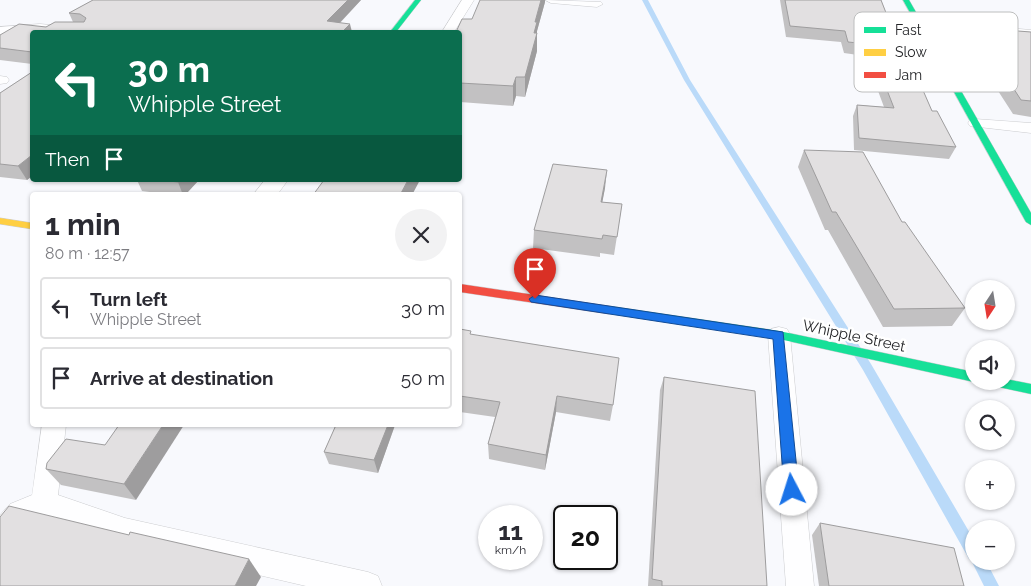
<!DOCTYPE html>
<meta charset="utf-8">
<style>
body{margin:0;font-family:Raleway,sans-serif;background:#f2f2f3;color:#2b2b33;height:100vh;display:flex;flex-direction:column;font-size:19px;white-space:nowrap}
*{box-sizing:border-box;margin:0}
p{font-size:16px;color:#7c7c81}
.icon{flex:none;width:28px;height:28px;fill:none;stroke:currentColor;stroke-width:2;stroke-linecap:round;stroke-linejoin:round}
.map{position:relative;flex:1;overflow:hidden}
.details{position:absolute;left:30px;top:192px;width:432px;height:235px;display:flex;flex-direction:column;background:#fff;border-radius:5px;box-shadow:0 1px 4px #0004}
.details>*{flex:none}
.hud{position:absolute;left:30px;top:30px;width:432px;height:152px;border-radius:5px;box-shadow:0 1px 4px #0004;background:#0b6e4f;color:#fff;overflow:hidden}
.needle{width:32px;rotate:192deg}
.fabs{position:absolute;left:965px;top:280px;display:grid;gap:10px}
.fabs a{display:grid;place-items:center;width:50px;height:50px;border-radius:50%;background:#fff;box-shadow:0 1px 4px #0004;font-size:25px}
.speed{position:absolute;left:478px;top:505px;display:flex;gap:10px;font-size:25px;font-weight:700;text-align:center}
.speed>*{display:grid;place-content:center;width:65px;height:65px;border-radius:50%;background:#fff;box-shadow:0 1px 4px #0004;line-height:1}
.speed small{font-size:12px;font-weight:400}
.speed .limit{border:2px solid #111;border-radius:8px;background:#fff;color:#111}
.pin{position:absolute;display:grid;place-items:center;width:42px;height:42px;color:#fff;margin:-51px -21px;border-radius:50% 50% 50% 0;rotate:-45deg;box-shadow:0 0 5px #0007}
.pin .icon{rotate:45deg}
.me{position:absolute;width:55px;margin:-28px;rotate:355deg;stroke-linejoin:round;filter:drop-shadow(0 0 4px #0008)}
.turn{display:flex;align-items:center;gap:18px;height:105px;padding:0 15px;font-size:22px}
.turn .icon{width:65px;height:65px;stroke-width:2.5}
.turn b{display:block;font-size:35px;line-height:42px}
.then{display:flex;align-items:center;height:48px;padding:0 15px;background:#0003;gap:10px;font-size:19px}
.round{display:grid;place-items:center;flex:none;width:52px;height:52px;border-radius:26px;background:#f2f2f3}
.overview{display:flex;align-items:center;justify-content:space-between;height:85px;padding:0 15px}
h1{font-size:30px;font-weight:700;line-height:38px}
ul{padding:0;list-style:none}
li{display:flex;align-items:center;gap:15px;height:62px;margin:0 10px 8px;padding:0 5px;border:2px solid #e1e1e2;border-radius:5px}
li div{flex:1}
li b{display:block;font-size:19px}
li em{font-style:normal}
.map>svg:first-child{display:block}
.lines{fill:none;stroke-linecap:round;stroke-linejoin:round}
.stream{fill:#badaf9;fill-rule:evenodd}
.lane-casing{stroke:#cbcccf;stroke-width:1}
.street-casing{stroke:#cbcccf;stroke-width:1}
.fast-casing{stroke:#cbcccf;stroke-width:1}
.slow-casing{stroke:#cbcccf;stroke-width:1}
.jam-casing{stroke:#cbcccf;stroke-width:1}
.lane{fill:#fefeff;fill-rule:evenodd}
.street{fill:#fefeff;fill-rule:evenodd}
.fast{fill:#16e098;fill-rule:evenodd}
.slow{fill:#ffcf43;fill-rule:evenodd}
.jam{fill:#f24e42;fill-rule:evenodd}
.wall{fill:#c2c1c2}
.shaded-wall{fill:#9e9d9e}
.building{fill:#e2e0e1;stroke:#9e9d9e}
.route{fill:#1a73e8;stroke:#114b97}
.labels{text-anchor:middle;stroke-width:5;stroke-linejoin:round;paint-order:stroke}
.street-label{font-size:15px;fill:#242528;stroke:#fff}
.key{fill:#fff;stroke:#bdbebe;stroke-width:1}
.key-label{font-size:14px;fill:#242528}
</style>
<div class="map">
<svg width="1031" height="586" viewBox="0 0 1031 586">
<rect width="100%" height="100%" fill="#f8f9fd"/>
<g class="lines">
<!-- stream -->
<path class="stream" d="M642 0H648L690 80 871 364 974 540V561H986L999 586H984L971 560 969 559 863 370 684 80Z"/>
<defs>
<g id="lane">
<path d="M462 0H474L454 32H442Z"/>
<path d="M545 0 601 2 603 4 597 7 551 3Z"/>
<path d="M920 20 1031 30V38L916 27 914 24 916 21Z"/>
<path d="M40 24 84 28 90 32H40L0 35V27Z"/>
<path d="M0 76 7 77 9 80 7 83 0 84Z"/>
<path d="M975 119 1031 123V133L970 126 968 123 970 120Z"/>
<path d="M779 327 787 329 790 335 814 586H786L768 335 771 329Z"/>
<path d="M42 425H66L58 495 125 518 368 572 378 576 382 586H306L125 544 44 515 28 522 10 545 0 549V515L10 504 32 495Z"/>
</g>
<path id="street" d="M265 180H288L277 195H253Z"/>
<g id="fast">
<path d="M415 0H421L396 32H390Z"/>
<path d="M903 0H909L1031 213V225L1026 222Z"/>
<path d="M609 306 779 331 974 372V381H976L974 382 779 339 605 313 603 310Z"/>
<path d="M1006 379 1031 384V394L994 386 989 385 988 381H1006Z"/>
</g>
<path id="slow" d="M0 218 32 223V229L0 224Z"/>
<path id="jam" d="M460 284 609 306 615 310 609 314 460 292Z"/>
</defs>
<!-- lane casing -->
<use href="#lane" class="lane-casing"/>
<!-- street casing -->
<use href="#street" class="street-casing"/>
<!-- fast casing -->
<use href="#fast" class="fast-casing"/>
<!-- slow casing -->
<use href="#slow" class="slow-casing"/>
<!-- jam casing -->
<use href="#jam" class="jam-casing"/>
<!-- lane -->
<use href="#lane" class="lane"/>
<!-- street -->
<use href="#street" class="street"/>
<!-- fast -->
<use href="#fast" class="fast"/>
<!-- slow -->
<use href="#slow" class="slow"/>
<!-- jam -->
<use href="#jam" class="jam"/>
</g>
<!-- wall -->
<g class="wall">
<path d="M93 0H361L340 23 32 32V64L0 60V35L73 22 69 13Z"/>
<path d="M780 0H881L890 23 932 111 956 147 949 159 854 150 853 116 857 105 884 107 865 56 844 53 841 42 786 37Z"/>
<path d="M545 2 537 31V51L525 97 516 96 513 106 460 102V32Z"/>
<path d="M1005 30 1031 32V117L1013 114 991 80 997 69 983 48 990 34 1003 35Z"/>
<path d="M32 72V176L27 180 0 177V93Z"/>
<path d="M804 150 902 222 965 308 952 326 883 327 828 230H825L798 167Z"/>
<path d="M137 180H199L185 195H173L142 191Z"/>
<path d="M605 188 602 202 622 204 614 255 600 253V257L533 248 534 230Z"/>
<path d="M460 329 613 405 610 421 556 412 545 470 489 459 488 444 495 417 460 412Z"/>
<path d="M664 377 767 586H648L660 390Z"/>
<path d="M336 425H395L378 473 329 464 324 452Z"/>
<path d="M105 445 136 500 61 485 46 469Z"/>
<path d="M820 523 964 586H819L812 535Z"/>
</g>
<!-- shaded-wall -->
<g class="shaded-wall">
<path d="M348 0H361L331 32 327 21Z"/>
<path d="M541 0H545V2L537 31V51L525 97V77L535 22Z"/>
<path d="M350 24 352 32H342Z"/>
<path d="M516 77V96L513 106V86Z"/>
<path d="M32 155V176L27 180 18 166Z"/>
<path d="M607 170 605 188 599 220 601 202Z"/>
<path d="M180 180H199L185 195H183L178 182Z"/>
<path d="M408 180H420L412 195H400Z"/>
<path d="M557 396 556 412 545 470 546 455Z"/>
<path d="M163 425H184L136 500 124 484Z"/>
<path d="M388 425H395L378 473 374 460Z"/>
<path d="M249 559 261 577 256 586H235Z"/>
</g>
<!-- building -->
<g class="building">
<path d="M93 0H348L327 21 350 24 342 32H32V52L0 48V35L19 24 46 27 55 22H84L86 18 80 14 69 13Z"/>
<path d="M480 0H541L535 22H537L534 33H537L525 77H516L513 86 460 83V32H456L462 19H472Z"/>
<path d="M785 0H881L890 23 899 42H902L932 111H937L956 147 859 138 857 105 894 108 869 44 848 42 845 31 790 26Z"/>
<path d="M1005 30 1031 32V101L1021 100 999 66 1013 67 990 34 1010 36Z"/>
<path d="M32 72V155L18 166 0 164V93Z"/>
<path d="M804 150 863 152 902 222H905L965 308 894 309 836 212H832Z"/>
<path d="M553 164 607 170 601 202 622 204 617 237 603 235 602 239 534 230Z"/>
<path d="M159 180H180L178 182Z"/>
<path d="M324 180H408L400 195H313Z"/>
<path d="M460 329 471 331 470 334 619 358 613 405 557 396 546 455 488 444 500 402 460 396Z"/>
<path d="M664 377 755 391 767 586H662V581L652 579Z"/>
<path d="M119 425H163L124 484 46 469 47 463 66 439 105 445Z"/>
<path d="M336 425H388L374 460 324 452Z"/>
<path d="M9 506 129 535 130 532 249 559 235 586H0V517Z"/>
<path d="M820 523 954 548 964 586H829Z"/>
</g>
<!-- route -->
<path class="route" d="M535 295 783 332 799 490 797 494 792 496 786 494 784 490 773 339 531 302 529 299Z"/>
<g class="labels">
<!-- street labels -->
<g class="street-label">
<text transform="translate(854 336) rotate(12)" y="5">Whipple Street</text>
</g>
</g>
<!-- legend -->
<rect x="854" y="12" width="164" height="80" rx="8" class="key"/>
<rect x="864" y="27" width="22" height="6" fill="#16e098"/>
<rect x="864" y="49" width="22" height="7" fill="#ffcf43"/>
<rect x="864" y="72" width="22" height="6" fill="#f24e42"/>
<g class="key-label">
<text x="895" y="35">Fast</text>
<text x="895" y="57">Slow</text>
<text x="895" y="80">Jam</text>
</g>
</svg>
<div class="fabs">
<a><svg class="needle" viewBox="-14 -14 28 28"><path d="M0-13l5 13h-10z" fill="#e53935"/><path d="M0 13l5-13h-10z" fill="#7c7c81"/></svg></a>
<a><svg class="icon" aria-label="sound" viewBox="0 0 24 24"><path d="M4 9h4l5-4v14l-5-4H4zM17 9q2 3 0 6"/></svg></a>
<a><svg class="icon" aria-label="search" viewBox="0 0 24 24"><circle cx="10" cy="10" r="6"/><path d="M15 15l6 6"/></svg></a>
<a>+</a>
<a>−</a>
</div>
<div class="speed"><div>11<small>km/h</small></div><div class="limit">20</div></div>
<div class="pin" style="left:535px;top:299px;background:#d93025"><svg class="icon" aria-label="arrive" viewBox="0 0 24 24"><path d="M6 21V4h12l-3 4 3 4H6"/></svg></div>
<svg class="me" style="left:792px;top:490px" viewBox="-20 -20 40 40"><circle r="19" fill="#fff"/><path d="M0-13L10 11 0 6-10 11z" fill="#1a73e8"/></svg>
<div class="hud">
<div class="turn"><svg class="icon" aria-label="left" viewBox="0 0 24 24"><path d="M17 20v-9H6M10 6l-5 5 5 5"/></svg><div><b>30 m</b>Whipple Street</div></div>
<div class="then">Then<svg class="icon" aria-label="arrive" viewBox="0 0 24 24"><path d="M6 21V4h12l-3 4 3 4H6"/></svg></div>
</div>
<section class="details">
<div class="overview"><div><h1>1 min</h1><p>80 m · 12:57</p></div><a class="round"><svg class="icon" aria-label="close" viewBox="0 0 24 24"><path d="M6 6l12 12M18 6L6 18"/></svg></a></div>
<ul>
<li><svg class="icon" aria-label="left" viewBox="0 0 24 24"><path d="M17 20v-9H6M10 6l-5 5 5 5"/></svg><div><b>Turn left</b><p>Whipple Street</p></div><em>30 m</em></li>
<li><svg class="icon" aria-label="arrive" viewBox="0 0 24 24"><path d="M6 21V4h12l-3 4 3 4H6"/></svg><div><b>Arrive at destination</b></div><em>50 m</em></li>
</ul>
</section>
</div>
